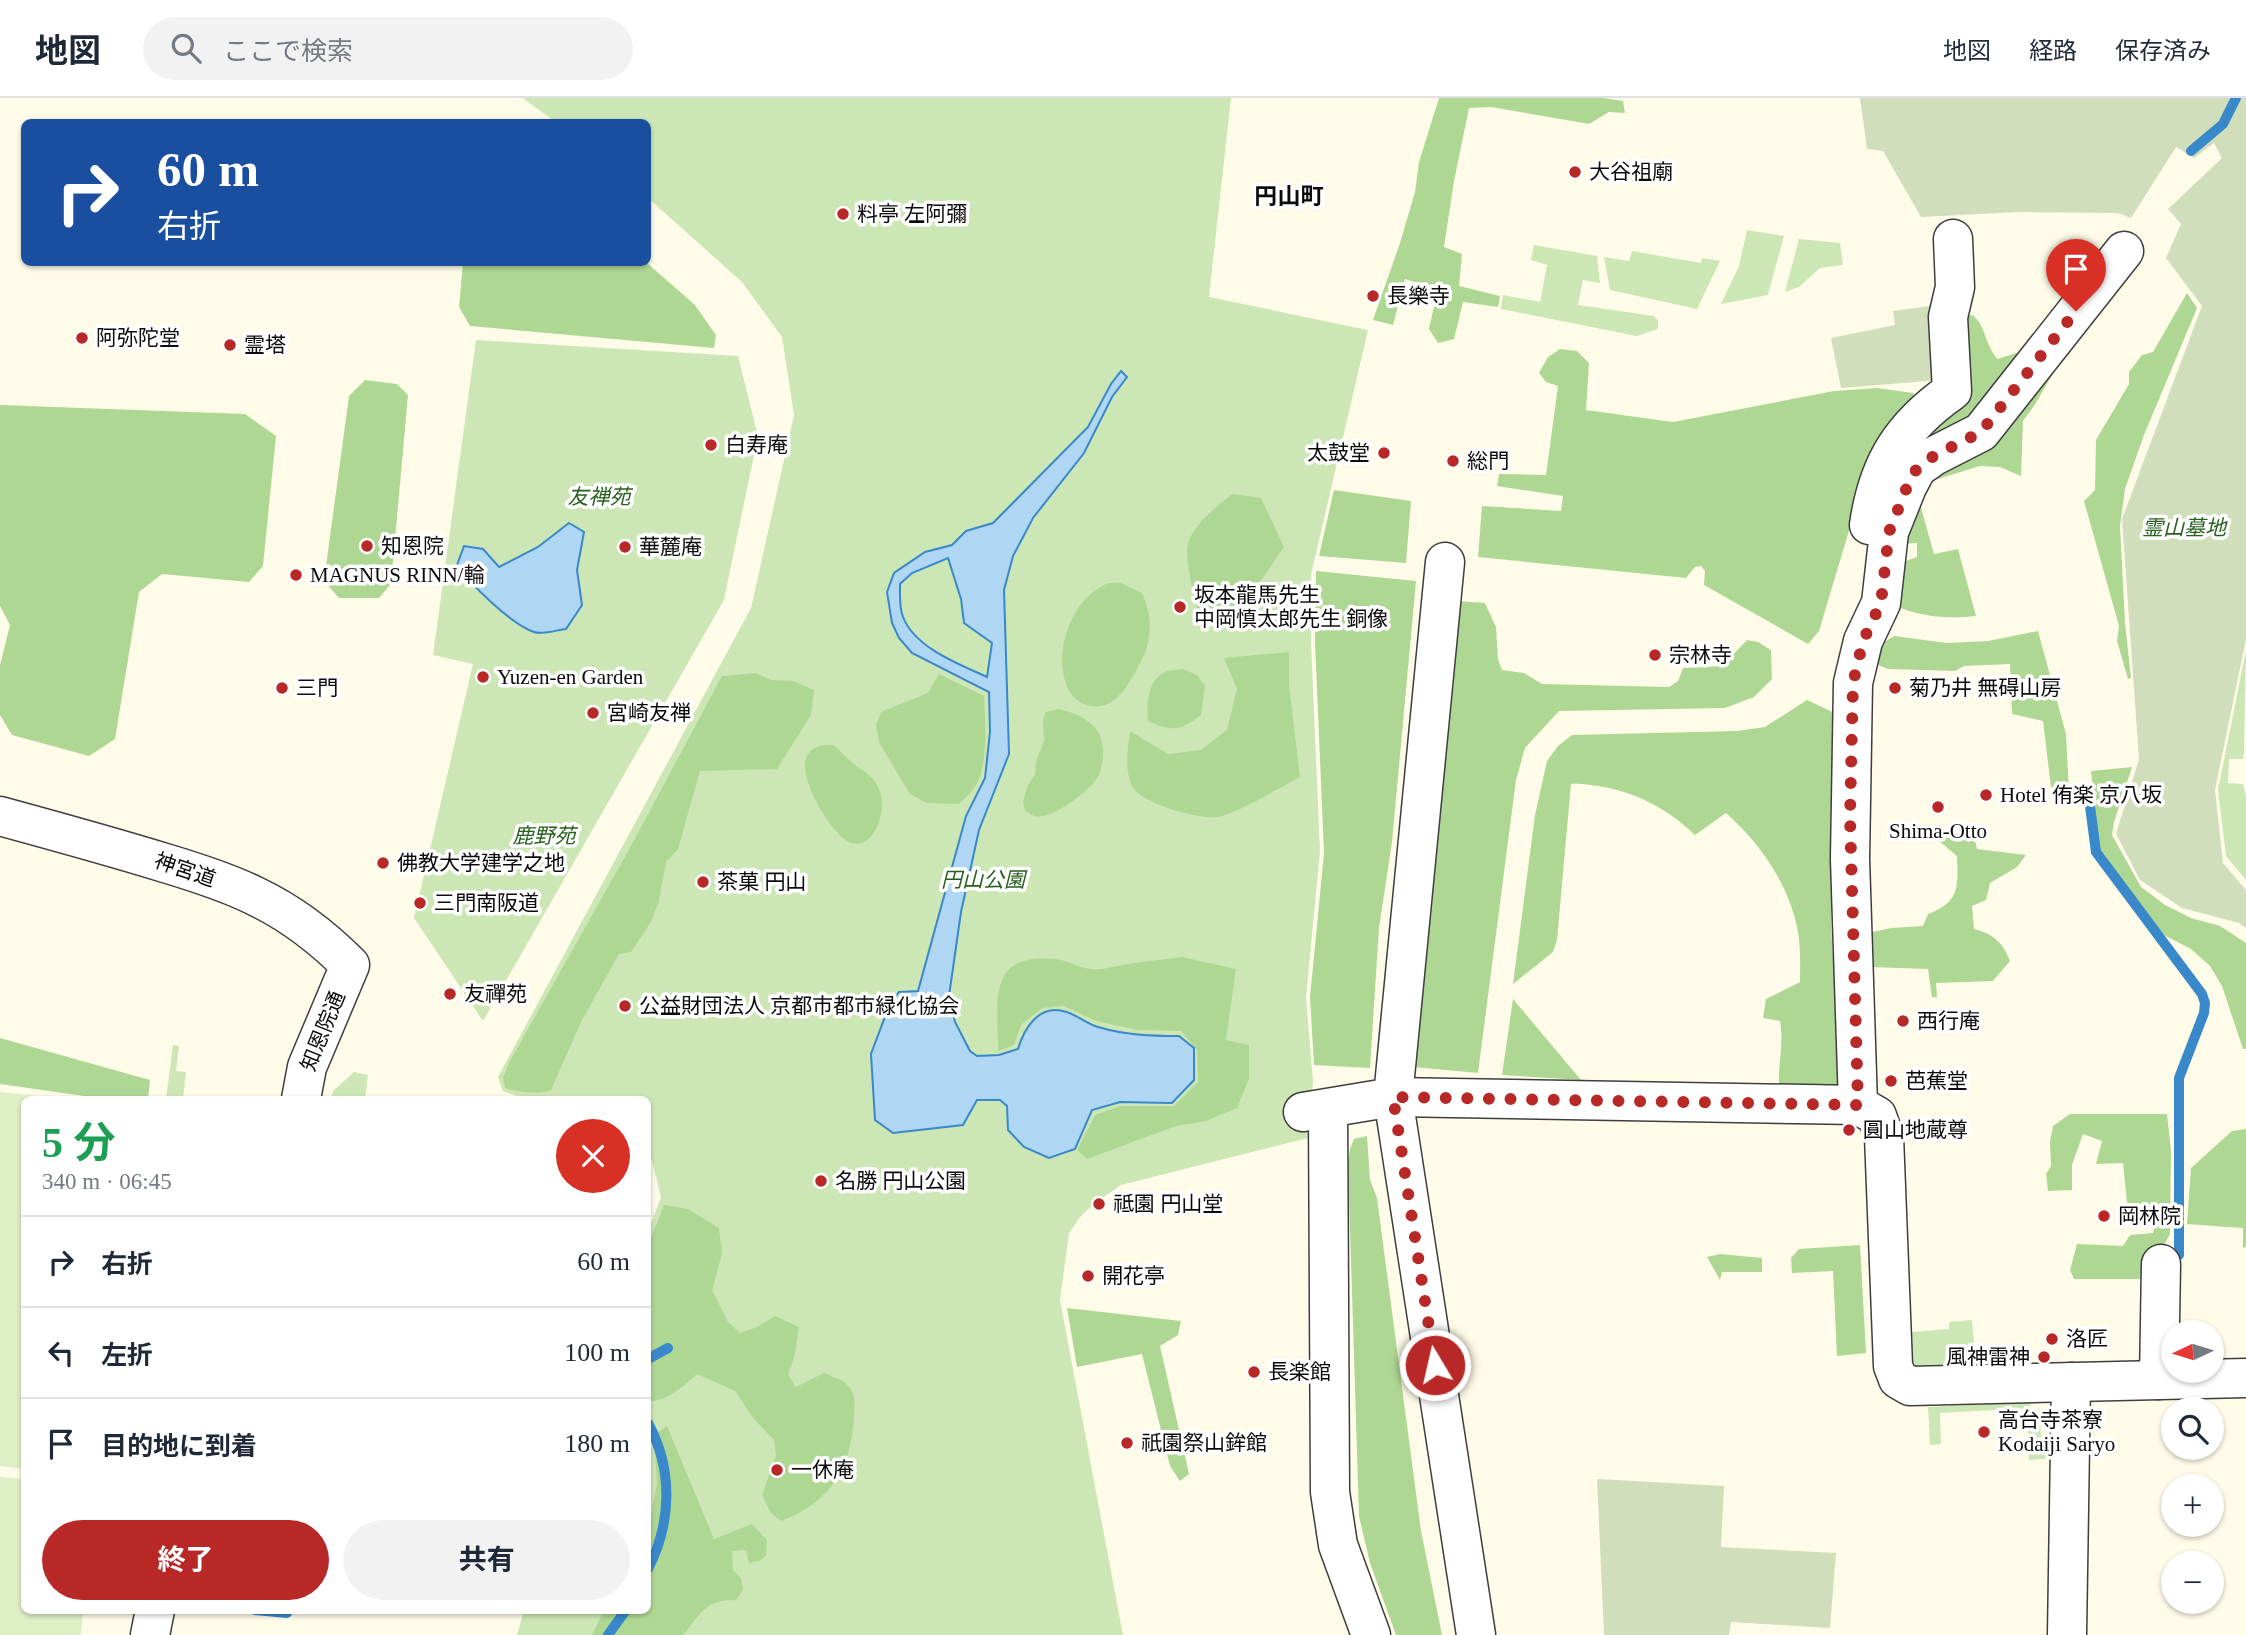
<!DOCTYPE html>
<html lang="ja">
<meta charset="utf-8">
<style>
body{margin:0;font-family:"Times New Roman","Noto Sans JP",serif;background:#f2f2f3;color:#1f2937;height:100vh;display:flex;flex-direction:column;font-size:26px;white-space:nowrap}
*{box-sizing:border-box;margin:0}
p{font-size:23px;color:#747a83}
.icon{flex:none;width:38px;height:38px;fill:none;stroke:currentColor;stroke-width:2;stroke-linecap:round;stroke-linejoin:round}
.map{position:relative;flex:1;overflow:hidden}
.panel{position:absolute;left:21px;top:998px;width:630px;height:518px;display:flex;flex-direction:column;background:#fff;border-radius:10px;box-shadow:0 2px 5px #0004}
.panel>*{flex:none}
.top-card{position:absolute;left:21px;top:21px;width:630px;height:147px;border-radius:10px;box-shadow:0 2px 5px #0004;background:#1a4fa0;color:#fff;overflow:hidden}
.needle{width:46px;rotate:266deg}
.buttons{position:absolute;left:2161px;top:1222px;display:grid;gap:14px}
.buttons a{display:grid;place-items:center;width:63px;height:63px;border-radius:50%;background:#fff;box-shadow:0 2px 5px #0004;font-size:35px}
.pin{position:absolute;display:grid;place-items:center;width:60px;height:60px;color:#fff;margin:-72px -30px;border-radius:50% 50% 50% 0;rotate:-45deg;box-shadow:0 0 7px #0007}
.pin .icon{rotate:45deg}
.me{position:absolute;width:77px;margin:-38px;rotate:351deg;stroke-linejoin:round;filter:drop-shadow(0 0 5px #0008)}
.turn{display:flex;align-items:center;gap:24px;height:147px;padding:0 21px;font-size:32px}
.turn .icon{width:91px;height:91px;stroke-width:2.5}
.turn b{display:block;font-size:49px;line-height:60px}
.round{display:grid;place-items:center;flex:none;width:74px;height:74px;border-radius:37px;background:#f2f2f3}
.overview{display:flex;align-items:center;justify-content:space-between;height:119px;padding:0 21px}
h1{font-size:42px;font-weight:700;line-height:52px;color:#1e9e55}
.primary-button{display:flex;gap:14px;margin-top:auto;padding:14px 21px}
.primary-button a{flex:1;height:80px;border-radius:42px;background:#b72827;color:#fff;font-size:28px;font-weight:700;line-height:80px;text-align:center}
.primary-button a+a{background:#f2f2f3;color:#1f2937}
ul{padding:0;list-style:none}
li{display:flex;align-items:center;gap:21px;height:91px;padding:0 21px;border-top:2px solid #e0e1e3}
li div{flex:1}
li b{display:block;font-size:26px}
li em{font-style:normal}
header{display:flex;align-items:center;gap:42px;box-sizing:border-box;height:98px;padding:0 35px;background:#fff;border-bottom:2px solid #e0e1e3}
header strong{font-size:33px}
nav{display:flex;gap:38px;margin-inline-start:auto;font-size:24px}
.search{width:490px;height:63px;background:#f2f2f3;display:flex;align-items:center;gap:18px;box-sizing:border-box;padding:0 24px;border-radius:38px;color:#747a83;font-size:26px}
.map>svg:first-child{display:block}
.green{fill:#cce7b5}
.forest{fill:#afd794}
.cemetery{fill:#d1debc}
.pitch{fill:#deefc6}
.water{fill:#afd7f4;stroke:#3888ca;stroke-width:2;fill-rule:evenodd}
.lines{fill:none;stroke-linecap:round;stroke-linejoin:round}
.stream{stroke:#3888ca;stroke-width:10}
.minor-casing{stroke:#3e3e3e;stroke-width:41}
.minor{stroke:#fff;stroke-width:38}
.route{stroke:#b72827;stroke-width:12;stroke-dasharray:0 21.6}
.poi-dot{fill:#b72827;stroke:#fff;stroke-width:2.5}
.labels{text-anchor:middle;stroke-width:7;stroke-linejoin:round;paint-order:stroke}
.poi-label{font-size:21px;fill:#0b0b0b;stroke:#fff;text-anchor:start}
.park-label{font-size:21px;font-style:italic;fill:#28601e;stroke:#fff}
.street-label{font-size:21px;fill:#0b0b0b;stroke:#fff}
.neighbourhood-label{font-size:23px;font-weight:bold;fill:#0b0b0b;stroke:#fff}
</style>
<header>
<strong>地図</strong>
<div class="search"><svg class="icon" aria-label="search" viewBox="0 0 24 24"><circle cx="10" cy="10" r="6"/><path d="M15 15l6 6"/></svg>ここで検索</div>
<nav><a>地図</a><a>経路</a><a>保存済み</a></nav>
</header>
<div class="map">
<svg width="2246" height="1537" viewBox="0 0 2246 1537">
<rect width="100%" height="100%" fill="#fffbe9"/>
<!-- green -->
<g class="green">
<path d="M523 0H1231L1209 199 1368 232 1311 477V544L1320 754 1306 899 1313 983 1308 1040 1121 1087 1095 1105 1081 1118 1069 1135 1060 1202 1123 1537H517L524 1512H648V1134L661 1099 648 1048V1001H526L503 993 498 979 751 510 794 317 782 239 742 184 648 100V24H555Z"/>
<path d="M1747 132 1784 138 1768 197 1721 206 1739 168Z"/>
<path d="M1799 141 1840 145 1843 167 1820 170 1799 189 1785 194Z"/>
<path d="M1534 147 1597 158 1600 185 1583 182 1578 207 1654 218 1658 223V231L1637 238 1501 211 1503 197 1540 204 1547 167 1531 162Z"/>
<path d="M1632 153 1701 165 1702 160 1720 163 1697 211 1610 192 1604 159 1629 163Z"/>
<path d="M476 242 738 258 758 338 724 502 483 923 414 820 473 566 433 557Z"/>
<path d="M2246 552 2244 654 2243 661H2229L2228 685 2243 686 2246 698V782L2226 758 2218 692Z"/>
<path d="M173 947 179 948 176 973 186 974 183 1001H166Z"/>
<path d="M354 974 368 977 365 1001H331L333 993Z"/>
<path d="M1972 1222 1976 1265 1968 1266 1964 1254 1947 1255 1944 1267 1913 1268 1910 1234 1949 1231V1224Z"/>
<path d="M2030 1304 2031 1310 1940 1315 1941 1346 1930 1347 1928 1309Z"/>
<path d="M2035 1315 2040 1321 2041 1341H2057V1360L2029 1362 2027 1316Z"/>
</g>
<!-- forest -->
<g class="forest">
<path d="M1439 0H1604L1623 3 1625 15 1609 14 1589 26 1491 9 1469 10 1454 83 1444 149 1462 156 1459 188 1500 198 1498 209 1463 204 1454 241 1438 245 1429 231 1438 191 1405 181 1393 227 1373 222 1400 145 1415 94 1419 64Z"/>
<path d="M463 165H647L695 207 716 237 714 250 470 228 459 209Z"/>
<path d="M2187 195 2197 210 2144 337 2125 391 2120 428 2125 525 2131 580 2128 581 2117 543 2119 528 2084 403 2095 392 2096 342 2129 286V274L2142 257 2153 254Z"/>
<path d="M1972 217C1986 226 1985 249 1998 261L2019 254 2061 262 2034 308 2023 323 2021 378 2000 369 1980 368 1925 385 1899 354 1966 219Z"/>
<path d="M1560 251 1577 253 1589 265 1586 312 1673 324 1834 293 1877 290 1913 295 1915 302 1860 396 1819 533 1808 546 1704 487 1705 473 1701 468 1695 469 1686 480 1478 459 1482 408 1561 413 1563 398 1497 388 1499 376 1546 377 1558 288 1546 284 1539 275 1548 259Z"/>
<path d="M365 282 397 286 408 297 391 486 379 500H339L324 483 349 298Z"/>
<path d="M0 307 245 316 276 338 263 468 249 484 162 476 139 494 115 641 89 658 12 637 0 617V567L10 527 0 508Z"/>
<path d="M1334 392 1411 403 1406 465 1319 458Z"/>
<path d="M1232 396 1261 400 1284 449 1239 514 1221 530 1200 523C1196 507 1184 461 1188 446 1193 426 1218 408 1232 396Z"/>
<path d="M1920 406 1934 456 1958 451 1976 518C1948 521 1924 519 1898 509L1903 464 1917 459V445L1899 446Z"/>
<path d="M1316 473 1416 483 1392 744 1379 830 1370 970 1314 967 1310 899 1324 755 1315 544Z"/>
<path d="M1109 485H1121L1142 495C1154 522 1152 546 1137 571 1127 589 1114 612 1091 608 1082 607 1074 601 1070 594 1050 559 1071 498 1109 485Z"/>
<path d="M1457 503 1485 505 1496 529 1498 561 1502 572 1524 575 1542 586 1669 589 1678 583 1683 570 1722 568 1747 542 1758 544 1771 552 1772 581 1754 599 1725 610 1559 613 1525 650 1516 682 1478 975 1413 969Z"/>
<path d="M2038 533 2066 636 2069 695 2051 689 2043 623 2012 616 2010 566 1964 568 1955 573 1888 571 1878 567 1880 547 1894 538 1947 545 1988 543Z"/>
<path d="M1289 554V587L1300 679C1281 689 1236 716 1217 719 1197 721 1148 707 1135 692 1123 678 1128 650 1130 633L1168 656 1201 652 1227 632 1237 591 1224 560Z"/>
<path d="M1183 571 1197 577 1205 588 1201 617C1180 633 1172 634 1148 623 1147 606 1147 583 1165 574 1170 572 1178 572 1183 571Z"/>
<path d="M756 575 771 582 793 583 814 592 811 617 777 671 700 673 678 751 666 764 659 803 651 824 631 854 619 856 581 924 551 992C541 997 516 994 505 990L503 979 510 963 631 748 722 578Z"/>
<path d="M939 576 984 598C985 622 989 671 974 690 970 696 964 701 959 706L927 705 910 696 879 644 876 627 881 614 928 595Z"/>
<path d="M1807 602 1841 618 1831 826 1840 987 1779 988C1778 964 1784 947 1780 923L1763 920 1766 901 1800 884C1800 866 1801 847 1797 829 1788 785 1759 744 1726 715L1695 737C1668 711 1636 694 1598 688 1589 687 1580 685 1571 686L1557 842 1553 854 1513 886 1535 717 1547 663 1558 648 1572 637 1737 633 1765 629Z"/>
<path d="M1059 611C1084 617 1105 629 1103 657 1103 664 1101 673 1098 679 1089 693 1051 723 1034 718 1032 717 1026 713 1025 712L1023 703 1028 687 1035 677 1036 663 1044 643 1043 622 1046 614Z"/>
<path d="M833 647C840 652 846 660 853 665 864 674 873 677 879 691 889 713 872 761 844 741 828 729 784 661 817 649 821 647 828 647 833 647Z"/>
<path d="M2132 669 2114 724 2112 737 2141 789 2165 807 2191 820 2220 828 2246 845V951H2243L2222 888 2210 868 2191 851 2164 837 2099 753 2091 673Z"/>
<path d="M1947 733 1974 738 1977 751 2026 757 2017 769 1990 785 1986 802 1972 808 1974 831C1994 836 2003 845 2010 863L1993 883 1936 885 1937 899H1932L1928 871 1871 869 1872 834 1891 830 1923 828 1928 816C1960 804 1958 789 1957 758L1939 743Z"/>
<path d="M1182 859 1236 871 1226 942 1249 947V981L1237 1010 1206 1023 1176 1028 1087 1061 1077 1052 1095 1017 1120 1008H1174L1198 984 1197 952 1181 933 1138 932 1096 923 1064 908 1042 910 1021 927 1014 947 998 953C998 903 986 855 1055 861 1068 862 1078 870 1091 871 1103 872 1112 869 1123 867 1142 863 1162 862 1182 859Z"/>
<path d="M1513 901 1581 982 1502 977Z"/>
<path d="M0 940 150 982 148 1001H105L0 986Z"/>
<path d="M2070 1016H2167L2171 1053 2170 1136 2160 1155 2147 1166 2141 1181H2074L2070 1172 2077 1146 2123 1148 2130 1137 2153 1135 2156 1122 2145 1115 2128 1114 2123 1065 2096 1066 2102 1043 2083 1036 2072 1067V1092L2048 1093 2046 1076 2051 1068 2050 1043 2053 1028Z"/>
<path d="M2246 1031V1149L2243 1150V1130L2187 1126 2191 1070 2232 1033Z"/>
<path d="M1367 1038 1370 1082 1377 1100 1421 1433 1442 1537H1396L1370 1465 1359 1418 1348 1066 1350 1051 1354 1041Z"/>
<path d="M664 1107 688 1111 719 1130 722 1156 712 1192 728 1224 740 1235 757 1229 775 1218 799 1229 795 1256 788 1277 796 1289 824 1275C830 1278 838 1280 844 1284 856 1293 855 1305 854 1318 852 1369 830 1405 781 1423L771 1415 762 1397 776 1358 774 1342 754 1321 735 1293 697 1276C681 1290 669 1302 648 1304V1147Z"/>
<path d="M1860 1147 1866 1255 1837 1258 1833 1173 1792 1175 1791 1160 1799 1151Z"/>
<path d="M1720 1156 1762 1160V1174H1722L1720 1182 1707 1159Z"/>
<path d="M1067 1210 1181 1223 1178 1237 1160 1248 1189 1376 1180 1383 1170 1368 1142 1256 1077 1269Z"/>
<path d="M667 1328 714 1441 752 1426 767 1442 766 1457 761 1462 749 1465 746 1452 732 1453 733 1472 741 1480 743 1492 736 1502C704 1502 702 1515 683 1537H592L604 1512H648V1433L657 1385 655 1352 658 1334Z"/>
</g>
<!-- cemetery -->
<g class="cemetery">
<path d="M1860 0H2246V541L2215 692 2223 765 2246 792V830L2239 825 2182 810 2140 782 2116 736 2139 661 2122 421 2202 208 2166 160 2181 126 2168 111 2222 60 2214 45 2194 60 2176 49 2131 120 2118 115 2019 114 1921 119 1883 53 1867 51Z"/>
<path d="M1937 207 1940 282 1841 290 1831 240 1895 227 1893 213Z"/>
<path d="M1597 1381 1724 1388 1721 1449 1836 1455 1830 1530 1731 1524 1729 1537H1604Z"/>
</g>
<!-- pitch -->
<g class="pitch">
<path d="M0 994 65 1001H24V1371L0 1368Z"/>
<path d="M0 1379 24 1381V1512H83L81 1537H0Z"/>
</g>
<!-- water -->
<g class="water">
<path d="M1121 273 1127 279 1112 299 1084 355 1033 420 1013 458 1004 492 1009 656 979 732 961 814 949 898 955 924 970 953 977 958 999 957 1018 951C1024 931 1038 907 1063 913 1075 915 1086 926 1098 929 1125 937 1151 938 1179 938L1194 950V982L1172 1005 1120 1004 1092 1012 1075 1051 1049 1060 1024 1049 1008 1032 1007 1008 1000 1002H977L963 1027 893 1035 875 1022 871 956 889 908 899 894 918 893 966 718 985 680 990 634 989 594 912 555 899 540 892 525 887 494 894 475 925 454 952 447 966 433 993 425 1088 329 1111 286ZM948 460 961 501 964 525 992 545 987 579C959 566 915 550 903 519 899 509 900 497 900 486L912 475Z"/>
<path d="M569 425 584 434 577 472 582 507 566 531C557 532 543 537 534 534 511 526 471 487 457 467L464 448 483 451 499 469 538 449Z"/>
</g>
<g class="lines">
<!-- stream -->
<g class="stream">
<path d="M2191 53 2223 26 2236 0"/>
<path d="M2088 693 2096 754 2202 896 2205 905 2204 915 2179 980V1157"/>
<path d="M648 1261 668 1250"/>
<path d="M648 1325C673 1371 672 1424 648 1471"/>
<path d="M255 1512 287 1515V1512"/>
<path d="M608 1537 626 1512"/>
</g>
<defs>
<g id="minor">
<path d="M2124 153 1981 334 1934 358 1917 370 1907 389 1889 434 1881 505 1863 543 1853 585 1850 761 1858 1007 1877 1018 1884 1038 1893 1268 1898 1281 1910 1288 2246 1280"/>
<path d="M1869 427C1878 365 1902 328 1952 293L1948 219 1955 189 1953 141"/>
<path d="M1445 464 1393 999 1476 1537"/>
<path d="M0 718C55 733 110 748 165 765 195 774 227 784 255 798 291 815 322 839 350 867L307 969 301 1001"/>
<path d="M1328 1011 1330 1394 1338 1447 1371 1537"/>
<path d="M1303 1014 1393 999 1858 1007"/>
<path d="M2159 1282 2161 1166"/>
<path d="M150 1537 155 1512"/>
<path d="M2067 1537 2071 1284"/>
</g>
</defs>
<!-- minor casing -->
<use href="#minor" class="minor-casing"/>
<!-- minor -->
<use href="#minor" class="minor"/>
</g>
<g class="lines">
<!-- route -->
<path class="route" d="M1435 1267 1393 999 1858 1007 1850 719 1853 585 1863 543 1881 505 1889 434 1907 389 1917 370 1934 358 1981 334 2076 213"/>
</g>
<!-- markers -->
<g class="poi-dot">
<circle cx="1575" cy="74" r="7"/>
<circle cx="843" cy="116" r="7"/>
<circle cx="1373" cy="198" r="7"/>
<circle cx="82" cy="240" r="7"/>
<circle cx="230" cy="247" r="7"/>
<circle cx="711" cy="347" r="7"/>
<circle cx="1384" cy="355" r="7"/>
<circle cx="1453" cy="363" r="7"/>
<circle cx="367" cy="448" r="7"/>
<circle cx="625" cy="449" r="7"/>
<circle cx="296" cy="477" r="7"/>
<circle cx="1180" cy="509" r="7"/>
<circle cx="1655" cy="557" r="7"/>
<circle cx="483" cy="579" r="7"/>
<circle cx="282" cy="590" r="7"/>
<circle cx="1895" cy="590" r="7"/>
<circle cx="593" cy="615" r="7"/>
<circle cx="1986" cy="697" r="7"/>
<circle cx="1938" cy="709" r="7"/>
<circle cx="383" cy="765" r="7"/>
<circle cx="703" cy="784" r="7"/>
<circle cx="420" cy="805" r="7"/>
<circle cx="450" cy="896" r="7"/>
<circle cx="625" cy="908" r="7"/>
<circle cx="1903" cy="923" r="7"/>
<circle cx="1891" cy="983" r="7"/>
<circle cx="1849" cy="1032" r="7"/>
<circle cx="821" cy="1083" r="7"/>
<circle cx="1099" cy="1106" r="7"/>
<circle cx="2104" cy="1118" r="7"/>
<circle cx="1088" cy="1178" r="7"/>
<circle cx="2052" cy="1241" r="7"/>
<circle cx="2044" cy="1259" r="7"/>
<circle cx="1254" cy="1274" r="7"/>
<circle cx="1984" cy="1334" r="7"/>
<circle cx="1127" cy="1345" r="7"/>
<circle cx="777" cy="1372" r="7"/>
</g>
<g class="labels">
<!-- poi labels -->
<g class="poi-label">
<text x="1589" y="81">大谷祖廟</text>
<text x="857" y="123">料亭 左阿彌</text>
<text x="1387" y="205">長樂寺</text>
<text x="96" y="247">阿弥陀堂</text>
<text x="244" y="254">霊塔</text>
<text x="725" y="354">白寿庵</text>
<text x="1370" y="362" text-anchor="end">太鼓堂</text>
<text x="1467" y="370">総門</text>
<text x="381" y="455">知恩院</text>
<text x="639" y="456">華麓庵</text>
<text x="310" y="484">MAGNUS RINN/輪</text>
<text x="1194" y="504">坂本龍馬先生<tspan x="1194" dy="24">中岡慎太郎先生 銅像</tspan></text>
<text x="1669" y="564">宗林寺</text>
<text x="497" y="586">Yuzen-en Garden</text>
<text x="296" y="597">三門</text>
<text x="1909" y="597">菊乃井 無碍山房</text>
<text x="607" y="622">宮崎友禅</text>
<text x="2000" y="704">Hotel 侑楽 京八坂</text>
<text x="1938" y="740" text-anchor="middle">Shima-Otto</text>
<text x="397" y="772">佛教大学建学之地</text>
<text x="717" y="791">茶菓 円山</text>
<text x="434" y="812">三門南阪道</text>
<text x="464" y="903">友禪苑</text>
<text x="639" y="915">公益財団法人 京都市都市緑化協会</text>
<text x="1917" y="930">西行庵</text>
<text x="1905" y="990">芭蕉堂</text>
<text x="1863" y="1039">圓山地蔵尊</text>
<text x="835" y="1090">名勝 円山公園</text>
<text x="1113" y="1113">祗園 円山堂</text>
<text x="2118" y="1125">岡林院</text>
<text x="1102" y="1185">開花亭</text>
<text x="2066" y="1248">洛匠</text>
<text x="2030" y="1266" text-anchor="end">風神雷神</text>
<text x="1268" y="1281">長楽館</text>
<text x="1998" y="1329">高台寺茶寮<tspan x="1998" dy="24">Kodaiji Saryo</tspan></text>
<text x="1141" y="1352">祇園祭山鉾館</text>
<text x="791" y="1379">一休庵</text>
</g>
<!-- park labels -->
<g class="park-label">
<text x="599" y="406">友禅苑</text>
<text x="2184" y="437">霊山墓地</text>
<text x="544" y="745">鹿野苑</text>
<text x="983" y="789">円山公園</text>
</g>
<!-- street labels -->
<g class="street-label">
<text transform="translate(185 772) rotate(19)" y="7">神宮道</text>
<text transform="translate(323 933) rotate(-68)" y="7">知恩院通</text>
</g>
<!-- neighbourhood labels -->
<g class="neighbourhood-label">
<text x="1289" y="106">円山町</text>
</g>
</g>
</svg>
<div class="buttons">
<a><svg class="needle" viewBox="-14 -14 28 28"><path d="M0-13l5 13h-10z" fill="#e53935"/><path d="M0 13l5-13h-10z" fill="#747a83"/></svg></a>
<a><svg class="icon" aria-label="search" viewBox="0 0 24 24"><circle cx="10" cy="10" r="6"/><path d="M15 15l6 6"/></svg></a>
<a>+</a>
<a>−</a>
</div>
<div class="pin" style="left:2076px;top:213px;background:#d93025"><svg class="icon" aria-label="arrive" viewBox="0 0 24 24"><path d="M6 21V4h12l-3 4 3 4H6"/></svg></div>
<svg class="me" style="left:1435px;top:1267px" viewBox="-20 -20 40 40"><circle r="17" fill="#b72827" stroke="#fff" stroke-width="3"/><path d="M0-11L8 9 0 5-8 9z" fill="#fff"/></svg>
<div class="top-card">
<div class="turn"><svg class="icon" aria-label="right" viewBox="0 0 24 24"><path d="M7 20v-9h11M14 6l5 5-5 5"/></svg><div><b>60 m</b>右折</div></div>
</div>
<section class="panel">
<div class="overview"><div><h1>5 分</h1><p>340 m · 06:45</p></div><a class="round" style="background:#d93025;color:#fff"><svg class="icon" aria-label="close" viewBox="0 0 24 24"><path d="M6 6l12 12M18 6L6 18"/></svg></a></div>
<ul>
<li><svg class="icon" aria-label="right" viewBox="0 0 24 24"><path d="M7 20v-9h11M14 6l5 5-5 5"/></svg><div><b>右折</b></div><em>60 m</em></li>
<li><svg class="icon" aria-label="left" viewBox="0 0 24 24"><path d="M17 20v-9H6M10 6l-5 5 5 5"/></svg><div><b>左折</b></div><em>100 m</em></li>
<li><svg class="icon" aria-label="arrive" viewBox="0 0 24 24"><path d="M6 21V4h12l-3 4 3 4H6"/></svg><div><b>目的地に到着</b></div><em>180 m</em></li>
</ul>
<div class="primary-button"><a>終了</a><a>共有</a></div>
</section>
</div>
